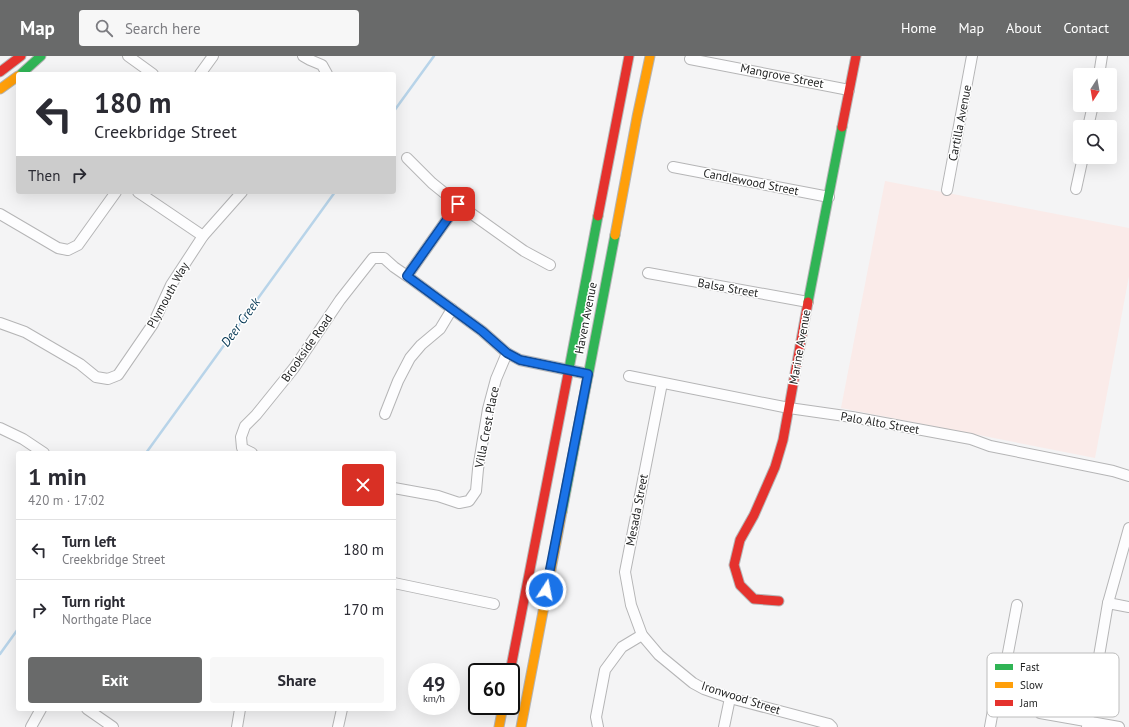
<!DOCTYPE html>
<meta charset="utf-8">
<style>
body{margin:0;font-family:"PT Sans",sans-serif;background:#f7f7f7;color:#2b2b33;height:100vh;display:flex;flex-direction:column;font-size:15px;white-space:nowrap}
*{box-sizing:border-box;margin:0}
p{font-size:13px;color:#7c7c81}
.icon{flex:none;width:22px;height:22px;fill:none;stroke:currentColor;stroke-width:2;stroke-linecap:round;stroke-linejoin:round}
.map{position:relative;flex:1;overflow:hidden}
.details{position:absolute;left:16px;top:395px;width:380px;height:260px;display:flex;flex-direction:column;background:#fff;border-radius:4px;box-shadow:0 4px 16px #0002}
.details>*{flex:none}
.guide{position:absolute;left:16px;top:16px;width:380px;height:122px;border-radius:4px;box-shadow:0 4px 16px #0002;background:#fff;color:#2b2b33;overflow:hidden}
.needle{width:26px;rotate:191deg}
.buttons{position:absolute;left:1073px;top:12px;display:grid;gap:8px}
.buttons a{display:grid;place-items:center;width:44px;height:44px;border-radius:4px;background:#fff;box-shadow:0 4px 16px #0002;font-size:20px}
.speed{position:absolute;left:408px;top:607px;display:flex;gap:8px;font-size:20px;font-weight:700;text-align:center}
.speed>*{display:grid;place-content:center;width:52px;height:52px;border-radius:50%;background:#fff;box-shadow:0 4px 16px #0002;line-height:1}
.speed small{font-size:10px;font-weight:400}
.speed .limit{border:2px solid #111;border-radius:6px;background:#fff;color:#111}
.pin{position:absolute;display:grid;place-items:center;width:34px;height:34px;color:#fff;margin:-17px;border-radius:8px;box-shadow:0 2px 6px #0006}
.me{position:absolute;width:44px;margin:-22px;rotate:11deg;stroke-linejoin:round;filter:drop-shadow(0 0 3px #0008)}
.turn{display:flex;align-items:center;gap:14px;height:84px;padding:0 12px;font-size:18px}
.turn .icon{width:52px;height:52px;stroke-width:2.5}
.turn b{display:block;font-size:28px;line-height:34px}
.then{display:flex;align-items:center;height:38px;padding:0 12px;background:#0003;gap:8px;font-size:15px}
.round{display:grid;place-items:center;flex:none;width:42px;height:42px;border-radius:4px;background:#f7f7f7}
.head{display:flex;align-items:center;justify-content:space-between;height:68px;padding:0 12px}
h1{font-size:24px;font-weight:700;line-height:30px}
.action{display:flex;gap:8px;margin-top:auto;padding:8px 12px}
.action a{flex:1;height:46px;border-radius:4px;background:#696a6a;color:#fff;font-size:16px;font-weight:700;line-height:46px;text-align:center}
.action a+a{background:#f7f7f7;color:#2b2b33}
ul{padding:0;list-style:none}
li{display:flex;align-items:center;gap:12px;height:60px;padding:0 12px;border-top:1px solid #e1e1e2}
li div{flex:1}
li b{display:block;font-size:15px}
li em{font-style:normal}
header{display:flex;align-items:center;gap:24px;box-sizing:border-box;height:56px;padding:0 20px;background:#696a6a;color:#fff}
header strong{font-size:19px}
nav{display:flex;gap:22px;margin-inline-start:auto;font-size:14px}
.search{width:280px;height:36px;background:#f7f7f7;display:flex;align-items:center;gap:10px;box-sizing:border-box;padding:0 14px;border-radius:4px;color:#7c7c81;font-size:15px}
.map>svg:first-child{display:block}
.education{fill:#faebe9}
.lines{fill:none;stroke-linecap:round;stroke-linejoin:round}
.stream{stroke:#b8d4e9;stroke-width:2.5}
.street-casing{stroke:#b5b5b6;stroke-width:12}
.fast-casing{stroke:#b5b5b6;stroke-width:11}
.slow-casing{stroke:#b5b5b6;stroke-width:11}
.jam-casing{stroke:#b5b5b6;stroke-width:11}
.street{stroke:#fdfdfe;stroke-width:10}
.fast{stroke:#30b455;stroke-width:9}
.slow{stroke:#ff9f0a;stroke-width:9}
.jam{stroke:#e5322d;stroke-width:9}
.route-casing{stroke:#114b97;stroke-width:10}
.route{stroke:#1a73e8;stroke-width:7}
.labels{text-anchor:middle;stroke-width:3;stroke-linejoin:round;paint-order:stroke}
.street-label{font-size:12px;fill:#1e1f1f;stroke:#fff}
.water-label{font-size:13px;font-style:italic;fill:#003451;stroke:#fff}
.key{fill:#fff;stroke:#bcbcbc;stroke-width:1}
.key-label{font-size:11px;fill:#1e1f1f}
</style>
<header>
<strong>Map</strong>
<div class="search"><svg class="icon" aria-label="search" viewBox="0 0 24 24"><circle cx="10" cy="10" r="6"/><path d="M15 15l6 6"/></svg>Search here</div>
<nav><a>Home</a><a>Map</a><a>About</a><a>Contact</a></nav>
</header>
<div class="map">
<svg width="1129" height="671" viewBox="0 0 1129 671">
<rect width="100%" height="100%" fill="#f4f4f5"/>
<!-- education -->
<path class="education" d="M885 125 1129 172V220L1095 402 841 352Z"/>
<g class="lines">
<!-- stream -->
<g class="stream">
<path d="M394 55 434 0"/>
<path d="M146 397 335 136"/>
<path d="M0 598 18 573"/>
</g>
<defs>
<g id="street">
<path d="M128 0 153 18"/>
<path d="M303 0 310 4 322 9 327 18"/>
<path d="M690 3 849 34"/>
<path d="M200 18 213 0"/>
<path d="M1099 19 1102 0"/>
<path d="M1088 71 1093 49"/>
<path d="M407 102 432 127 458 148 524 195 550 209"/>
<path d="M673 111 829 141"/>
<path d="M1076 133 1083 101"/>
<path d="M947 134 972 0"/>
<path d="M138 136 203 180"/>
<path d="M0 158 58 192 68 194 78 189 116 136"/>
<path d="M648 217 808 246"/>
<path d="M407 220 458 148"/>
<path d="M0 267 25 276 80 308 96 321 108 323 118 319 153 268 171 229 203 180 242 136"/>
<path d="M629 320 789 352 852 361 971 383 990 390 1113 415 1129 420"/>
<path d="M662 327 625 516 631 549 642 579 659 599 693 627 704 633 730 642 829 668 832 671"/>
<path d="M385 358 398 325 410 302 421 289 440 273 452 253"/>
<path d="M0 372 23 383 44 397"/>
<path d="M252 397 242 392 241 381 245 370 256 359 294 312 340 244 373 202H384L394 211 407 220 482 275 507 297 520 304 588 318"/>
<path d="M394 432 438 440 459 447 469 445 476 435 478 413 488 353 496 323 507 297"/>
<path d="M394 527 494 548"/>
<path d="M1108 547 1129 551"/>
<path d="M87 653 113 671"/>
<path d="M1040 657 1119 671"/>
<path d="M31 671 41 653"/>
<path d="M237 671 240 653"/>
<path d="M338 671 342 653"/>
<path d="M598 671 596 661 605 614 622 591 642 579"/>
<path d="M724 671 730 642"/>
<path d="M990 671 995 643 1004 618 1017 549"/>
<path d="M1087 671 1108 547 1129 472"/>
</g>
<g id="fast">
<path d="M21 18 41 0"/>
<path d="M808 246 842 71"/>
<path d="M568 318 598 160"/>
<path d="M562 456 615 179"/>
</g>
<g id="slow">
<path d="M0 33 18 20"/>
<path d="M615 179 637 61 650 0"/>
<path d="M499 671 503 650"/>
<path d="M521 671 562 456"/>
</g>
<g id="jam">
<path d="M0 16 21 0"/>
<path d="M842 71 856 0"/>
<path d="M598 160 629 0"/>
<path d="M779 545 754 543 740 529 734 509 740 484 754 459 775 411 783 384 808 246"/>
<path d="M510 616 568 318"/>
</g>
</defs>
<!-- street casing -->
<use href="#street" class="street-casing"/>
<!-- fast casing -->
<use href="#fast" class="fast-casing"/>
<!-- slow casing -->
<use href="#slow" class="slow-casing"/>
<!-- jam casing -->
<use href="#jam" class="jam-casing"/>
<!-- street -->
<use href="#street" class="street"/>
<!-- fast -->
<use href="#fast" class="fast"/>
<!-- slow -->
<use href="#slow" class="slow"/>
<!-- jam -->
<use href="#jam" class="jam"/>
</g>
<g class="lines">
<defs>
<path id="route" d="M458 148 407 220 482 275 507 297 520 304 588 318 546 534"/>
</defs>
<!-- route casing -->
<use href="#route" class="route-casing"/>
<!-- route -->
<use href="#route" class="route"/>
</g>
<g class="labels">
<!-- street labels -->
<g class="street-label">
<text transform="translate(782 20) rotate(11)" y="4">Mangrove Street</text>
<text transform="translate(960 67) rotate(-79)" y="4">Cartilla Avenue</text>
<text transform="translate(751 126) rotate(11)" y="4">Candlewood Street</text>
<text transform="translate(728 232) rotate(10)" y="4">Balsa Street</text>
<text transform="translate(168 239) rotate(-61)" y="4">Plymouth Way</text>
<text transform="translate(586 262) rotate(-79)" y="4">Haven Avenue</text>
<text transform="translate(800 291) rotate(-80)" y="4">Marine Avenue</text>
<text transform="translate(307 292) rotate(-55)" y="4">Brookside Road</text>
<text transform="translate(880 367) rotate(10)" y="4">Palo Alto Street</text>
<text transform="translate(487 371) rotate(-79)" y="4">Villa Crest Place</text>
<text transform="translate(637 454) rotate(-79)" y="4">Mesada Street</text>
<text transform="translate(741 642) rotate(18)" y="4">Ironwood Street</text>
</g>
<!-- water labels -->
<g class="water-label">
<text transform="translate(240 266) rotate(-54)" y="5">Deer Creek</text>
</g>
</g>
<!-- legend -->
<rect x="987" y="597" width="132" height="64" rx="6" class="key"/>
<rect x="995" y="608" width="18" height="6" fill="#30b455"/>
<rect x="995" y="626" width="18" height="6" fill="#ff9f0a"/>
<rect x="995" y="644" width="18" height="6" fill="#e5322d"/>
<g class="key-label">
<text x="1020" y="615">Fast</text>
<text x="1020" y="633">Slow</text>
<text x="1020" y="651">Jam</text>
</g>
</svg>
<div class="buttons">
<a><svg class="needle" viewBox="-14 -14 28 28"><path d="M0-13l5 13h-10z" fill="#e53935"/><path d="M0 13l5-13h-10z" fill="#7c7c81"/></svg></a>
<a><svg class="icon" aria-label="search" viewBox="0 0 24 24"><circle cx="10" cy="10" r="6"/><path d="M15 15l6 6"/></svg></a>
</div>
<div class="speed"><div>49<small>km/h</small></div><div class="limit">60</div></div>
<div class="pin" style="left:458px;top:148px;background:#d93025"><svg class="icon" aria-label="arrive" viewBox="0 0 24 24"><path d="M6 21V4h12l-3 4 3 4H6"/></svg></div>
<svg class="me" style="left:546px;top:534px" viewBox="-20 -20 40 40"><circle r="17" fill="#1a73e8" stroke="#fff" stroke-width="3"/><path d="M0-11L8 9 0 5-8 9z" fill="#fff"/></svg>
<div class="guide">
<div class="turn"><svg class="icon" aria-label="left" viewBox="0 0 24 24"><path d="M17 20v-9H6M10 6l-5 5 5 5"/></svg><div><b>180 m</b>Creekbridge Street</div></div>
<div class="then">Then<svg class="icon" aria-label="right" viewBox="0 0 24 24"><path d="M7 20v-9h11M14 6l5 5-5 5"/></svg></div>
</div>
<section class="details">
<div class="head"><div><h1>1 min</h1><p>420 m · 17:02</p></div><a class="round" style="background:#d93025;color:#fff"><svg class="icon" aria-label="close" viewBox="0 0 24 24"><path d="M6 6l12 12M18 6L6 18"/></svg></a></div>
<ul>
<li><svg class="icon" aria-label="left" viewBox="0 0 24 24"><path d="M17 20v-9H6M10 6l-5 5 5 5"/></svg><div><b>Turn left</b><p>Creekbridge Street</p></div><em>180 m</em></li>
<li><svg class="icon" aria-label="right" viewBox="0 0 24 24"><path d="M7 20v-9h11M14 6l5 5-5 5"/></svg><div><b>Turn right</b><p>Northgate Place</p></div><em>170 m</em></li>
</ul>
<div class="action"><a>Exit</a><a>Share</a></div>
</section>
</div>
